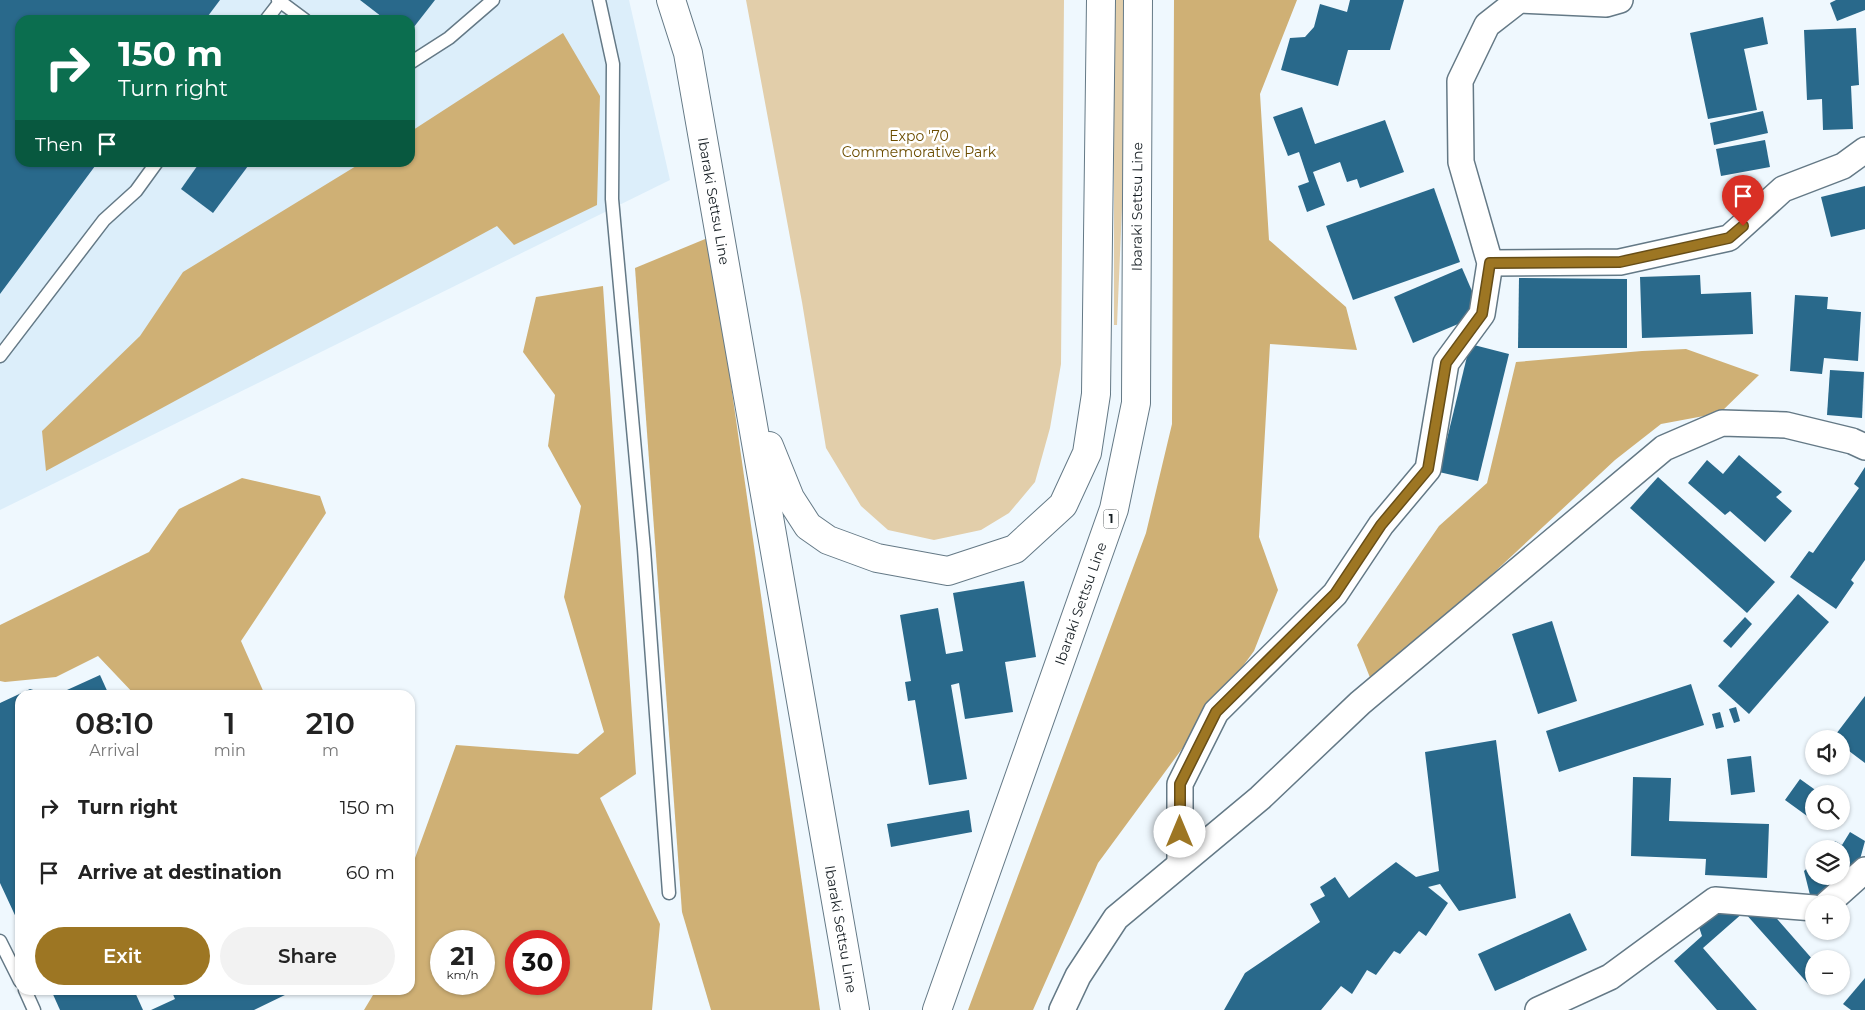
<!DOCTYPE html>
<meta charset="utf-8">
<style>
body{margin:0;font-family:Montserrat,sans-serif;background:#f2f2f2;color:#222;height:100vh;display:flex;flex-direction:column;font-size:19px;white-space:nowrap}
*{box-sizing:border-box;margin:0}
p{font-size:16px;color:#767676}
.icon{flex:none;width:28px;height:28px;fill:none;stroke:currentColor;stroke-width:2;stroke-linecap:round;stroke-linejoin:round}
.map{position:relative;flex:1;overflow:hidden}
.details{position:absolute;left:15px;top:690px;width:400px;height:305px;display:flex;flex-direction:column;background:#fff;border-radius:15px;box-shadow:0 1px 4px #0004}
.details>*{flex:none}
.guide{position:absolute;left:15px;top:15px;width:400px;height:152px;border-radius:15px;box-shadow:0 1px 4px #0004;background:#0b6e4f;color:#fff;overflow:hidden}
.fabs{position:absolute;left:1805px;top:730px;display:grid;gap:10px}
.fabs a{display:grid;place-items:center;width:45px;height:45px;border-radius:50%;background:#fff;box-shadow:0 1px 4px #0004;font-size:25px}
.speed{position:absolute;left:430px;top:930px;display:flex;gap:10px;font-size:25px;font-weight:700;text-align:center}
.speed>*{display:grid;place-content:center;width:65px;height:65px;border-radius:50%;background:#fff;box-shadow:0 1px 4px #0004;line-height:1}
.speed small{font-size:12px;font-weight:400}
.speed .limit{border:8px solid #d22;background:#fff;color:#111}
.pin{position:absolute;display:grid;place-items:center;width:42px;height:42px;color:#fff;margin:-51px -21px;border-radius:50% 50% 50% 0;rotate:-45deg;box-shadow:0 0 5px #0007}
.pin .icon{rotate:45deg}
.me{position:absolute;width:55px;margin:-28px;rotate:0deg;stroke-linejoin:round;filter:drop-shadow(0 0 4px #0008)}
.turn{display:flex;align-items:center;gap:18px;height:105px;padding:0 20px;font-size:22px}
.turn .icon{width:65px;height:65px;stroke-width:2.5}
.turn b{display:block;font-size:35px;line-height:42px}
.then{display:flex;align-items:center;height:48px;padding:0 20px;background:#0003;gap:10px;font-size:19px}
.eta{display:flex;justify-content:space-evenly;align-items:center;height:85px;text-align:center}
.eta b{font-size:30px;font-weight:600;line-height:35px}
.primary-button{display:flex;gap:10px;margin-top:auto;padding:10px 20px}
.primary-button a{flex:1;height:58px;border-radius:30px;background:#9d7623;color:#fff;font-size:20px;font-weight:600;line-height:58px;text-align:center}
.primary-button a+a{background:#f2f2f2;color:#222}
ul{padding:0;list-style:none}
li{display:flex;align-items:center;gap:15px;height:65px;padding:0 20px}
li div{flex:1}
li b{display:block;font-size:19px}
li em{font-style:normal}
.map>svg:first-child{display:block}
.built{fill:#dceefa;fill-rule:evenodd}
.green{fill:#e2ceaa}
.forest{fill:#cfb075;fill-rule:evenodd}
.building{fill:#29698b}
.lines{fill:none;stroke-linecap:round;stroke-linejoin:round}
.service-casing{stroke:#647986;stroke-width:15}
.minor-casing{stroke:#647986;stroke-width:28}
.primary-casing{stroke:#647986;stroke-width:30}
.service{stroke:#fff;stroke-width:12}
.minor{stroke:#fff;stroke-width:25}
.primary{stroke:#fff;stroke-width:28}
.route-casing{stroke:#664d17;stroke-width:12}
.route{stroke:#9d7623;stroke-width:9}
.labels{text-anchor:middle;stroke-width:5;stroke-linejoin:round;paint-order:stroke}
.shield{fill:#fff;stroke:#5c6265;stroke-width:1}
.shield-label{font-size:12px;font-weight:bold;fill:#161e23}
.park-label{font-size:14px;fill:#6c4d00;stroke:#fff}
.street-label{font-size:14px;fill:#161e23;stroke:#fff}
</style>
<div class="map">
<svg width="1865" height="1010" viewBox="0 0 1865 1010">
<rect width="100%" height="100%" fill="#eff8fe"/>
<!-- built -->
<path class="built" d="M0 0H629L670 180 0 510ZM20 20H410V162H20Z"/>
<!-- green -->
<g class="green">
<path d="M746 0H1064L1061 364 1050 428 1035 482 1009 513 981 530 934 540 888 530 861 506 826 448 802 302Z"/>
<path d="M1114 0H1124V160L1117 325H1114Z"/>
</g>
<!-- forest -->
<g class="forest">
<path d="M1174 0H1297L1260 94 1269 240 1346 307 1357 350 1270 344 1259 537 1278 590 1254 651 1098 863 1033 1010H968L1146 533 1172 424Z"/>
<path d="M563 33 600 96 597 205 514 245 497 226 46 471 42 431 140 336 183 272 361 163 410 162V132Z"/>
<path d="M710 237 820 1010H711L682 912 635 268Z"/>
<path d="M603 286 636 774 600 798 660 924 652 1010H364L376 990H410V860L415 858 456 745 578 754 604 732 564 597 581 506 548 446 555 395 523 352 536 297ZM484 941V984H441V941ZM516 941H559V984H516Z"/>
<path d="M1686 349 1759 375 1720 413 1661 424 1615 460 1373 685 1357 645 1439 526 1487 483 1516 362 1642 351Z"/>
<path d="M242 478 320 496 326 513 241 641 265 695H135L98 656 56 677 5 682 0 681V625L149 552 179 509Z"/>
</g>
<!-- building -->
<g class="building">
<path d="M0 0H220L205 20H20V162H98L0 294Z"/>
<path d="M360 0H435L410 32V20H386Z"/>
<path d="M1350 0H1404L1390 50H1348L1338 86 1281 70 1290 38 1305 37 1314 27 1320 4 1347 12Z"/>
<path d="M1836 0H1865V10L1837 21 1830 3Z"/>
<path d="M1763 17 1768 44 1744 49 1757 110 1708 119 1690 33Z"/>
<path d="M1856 28 1859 85 1851 86 1853 129 1823 130 1822 99 1807 100 1804 30Z"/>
<path d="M1302 107 1315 144 1385 120 1404 172 1360 188 1357 179 1347 182 1340 162 1313 172 1325 205 1307 212 1298 186 1309 182 1299 152 1288 156 1273 117Z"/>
<path d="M1763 111 1768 133 1714 145 1710 123Z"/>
<path d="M1765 140 1770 167 1721 176 1716 149Z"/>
<path d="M200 162H251L213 213 181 189Z"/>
<path d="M1865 186V229L1831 237 1821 197Z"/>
<path d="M1434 188 1460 262 1353 300 1326 226Z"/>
<path d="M1462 268 1482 314 1413 343 1394 297Z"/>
<path d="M1700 275 1701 294 1751 292 1753 334 1642 338 1640 277Z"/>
<path d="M1519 278 1627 279V348H1518Z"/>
<path d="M1795 295 1828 297 1827 309 1861 312 1858 361 1824 358 1822 374 1790 371Z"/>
<path d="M1470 344 1509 354 1478 481 1439 472Z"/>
<path d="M1830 370 1864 372 1862 418 1827 415Z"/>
<path d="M1739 455 1782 492 1776 497 1792 511 1765 542 1730 511 1725 515 1688 483 1707 460 1723 474Z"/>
<path d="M1865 467V560L1851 580 1854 583 1836 609 1790 577 1809 551 1813 553 1859 488 1854 484Z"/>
<path d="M1658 477 1775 582 1747 613 1630 508Z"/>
<path d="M1024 581 1036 657 1005 662 1013 712 965 719 959 683 951 685 967 779 929 785 915 700 908 701 905 682 911 681 900 615 938 608 946 654 963 651 953 593Z"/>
<path d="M1798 594 1829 622 1749 714 1718 686Z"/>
<path d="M1745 617 1752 624 1731 648 1723 641Z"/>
<path d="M1552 621 1577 701 1538 714 1512 634Z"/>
<path d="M100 675 109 695H56Z"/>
<path d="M1691 684 1704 725 1559 772 1546 731Z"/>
<path d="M30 689 49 695H20V741L18 742 20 746V926L0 883V703Z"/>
<path d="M1865 696V763L1841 745V739L1833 738Z"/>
<path d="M1736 707 1740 721 1734 723 1729 709Z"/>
<path d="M1720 712 1724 727 1716 729 1712 714Z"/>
<path d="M1496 740 1516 898 1459 911 1440 884 1428 887 1448 903 1426 936 1419 931 1400 954 1394 951 1376 975 1367 970 1352 994 1341 986 1321 1010H1224L1245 973 1320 922 1310 904 1325 896 1320 887 1335 877 1349 898 1396 862 1416 877 1439 871 1425 752Z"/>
<path d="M1751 756 1755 792 1731 795 1727 759Z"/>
<path d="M1633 777 1671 778 1669 821 1769 824 1767 878 1705 875 1706 859 1631 856Z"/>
<path d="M1800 779 1821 794H1814V821L1785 800Z"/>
<path d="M969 810 972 832 891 847 887 824Z"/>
<path d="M1850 832 1865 841 1859 863 1840 893 1811 899 1804 871 1814 862V876H1841V849H1827L1835 841 1842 845Z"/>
<path d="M1764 904 1814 961V982L1810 986 1744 912 1703 948 1757 1010H1717L1674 961 1702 936 1699 927 1722 907Z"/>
<path d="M1570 913 1587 950 1495 991 1478 954Z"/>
<path d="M1865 978V1010H1851L1843 1004Z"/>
<path d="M51 990H134L143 1010H60Z"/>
<path d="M171 990H285L287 994 254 1010H151L175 999Z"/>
</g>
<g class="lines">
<defs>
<g id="service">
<path d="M278 0 305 20"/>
<path d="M599 0 613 64 612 199 644 549 669 893"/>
<path d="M266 20 280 2"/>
<path d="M410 63 449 38 493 0"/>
<path d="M0 356 104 220 136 191 157 162"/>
<path d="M0 941 20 981"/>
<path d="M25 990 34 1010"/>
</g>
<g id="minor">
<path d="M1490 263 1620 262 1729 238 1783 189 1843 166 1865 150"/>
<path d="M1180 864V784L1216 712 1335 594 1381 525 1428 469 1446 363 1482 314 1490 263 1461 162 1460 81 1487 25 1519 0 1606 4 1620 0"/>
<path d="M1827 904 1865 870"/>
<path d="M1062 1010 1078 976 1116 918 1260 798 1360 703 1664 448 1722 423 1786 425 1852 441 1865 447"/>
<path d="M1538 1010 1610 977 1715 900 1814 908"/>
</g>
<g id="primary">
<path id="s1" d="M671 0 688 53 855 1010"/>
<path d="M769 446 790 498 808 526 828 540 877 558 948 571 1015 549 1063 505 1087 453 1096 394 1101 0"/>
<path id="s2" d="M937 1010 1114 509 1136 403 1138 0"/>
</g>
</defs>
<!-- service casing -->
<use href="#service" class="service-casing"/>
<!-- minor casing -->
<use href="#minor" class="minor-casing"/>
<!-- primary casing -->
<use href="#primary" class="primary-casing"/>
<!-- service -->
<use href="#service" class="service"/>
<!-- minor -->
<use href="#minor" class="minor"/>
<!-- primary -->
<use href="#primary" class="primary"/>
</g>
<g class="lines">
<defs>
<path id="route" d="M1180 832V784L1216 712 1335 594 1381 525 1428 469 1446 363 1482 314 1490 263 1620 262 1729 238 1743 226"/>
</defs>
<!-- route casing -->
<use href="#route" class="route-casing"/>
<!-- route -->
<use href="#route" class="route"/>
</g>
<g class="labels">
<!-- shield labels -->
<rect class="shield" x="1103.5" y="509.5" width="15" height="19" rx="4"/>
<g class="shield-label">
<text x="1111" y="523">1</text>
</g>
<!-- park labels -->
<g class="park-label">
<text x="919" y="141">Expo '70<tspan x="919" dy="16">Commemorative Park</tspan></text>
</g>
<!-- street labels -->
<g class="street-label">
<text dy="5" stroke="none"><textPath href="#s1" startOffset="206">Ibaraki Settsu Line</textPath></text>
<text dy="5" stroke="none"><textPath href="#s2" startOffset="836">Ibaraki Settsu Line</textPath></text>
<text dy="5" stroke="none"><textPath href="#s2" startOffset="431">Ibaraki Settsu Line</textPath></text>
<text dy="5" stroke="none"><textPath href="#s1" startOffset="945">Ibaraki Settsu Line</textPath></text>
</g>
</g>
</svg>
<div class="fabs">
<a><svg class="icon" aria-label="sound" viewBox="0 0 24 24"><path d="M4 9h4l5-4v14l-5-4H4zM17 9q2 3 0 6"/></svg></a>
<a><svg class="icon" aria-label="search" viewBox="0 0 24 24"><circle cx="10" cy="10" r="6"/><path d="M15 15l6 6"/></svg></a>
<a><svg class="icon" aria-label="layers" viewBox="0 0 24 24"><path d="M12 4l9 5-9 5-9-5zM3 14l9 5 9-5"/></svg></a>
<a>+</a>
<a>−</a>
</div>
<div class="speed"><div>21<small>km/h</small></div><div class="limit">30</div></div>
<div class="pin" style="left:1743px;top:226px;background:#d93025"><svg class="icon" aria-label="arrive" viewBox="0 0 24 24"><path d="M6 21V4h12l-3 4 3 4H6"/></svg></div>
<svg class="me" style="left:1180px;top:832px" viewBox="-20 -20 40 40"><circle r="19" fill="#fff"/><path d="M0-13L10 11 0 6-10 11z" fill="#9d7623"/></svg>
<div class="guide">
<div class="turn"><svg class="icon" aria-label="right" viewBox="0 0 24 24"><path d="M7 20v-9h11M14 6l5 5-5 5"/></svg><div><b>150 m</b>Turn right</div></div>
<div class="then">Then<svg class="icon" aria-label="arrive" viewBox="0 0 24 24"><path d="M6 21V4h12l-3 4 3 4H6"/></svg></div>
</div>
<section class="details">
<div class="eta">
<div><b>08:10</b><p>Arrival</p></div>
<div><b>1</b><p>min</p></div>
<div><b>210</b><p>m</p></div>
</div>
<ul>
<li><svg class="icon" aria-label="right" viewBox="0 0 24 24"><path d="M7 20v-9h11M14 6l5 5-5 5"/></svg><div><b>Turn right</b></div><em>150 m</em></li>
<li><svg class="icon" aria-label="arrive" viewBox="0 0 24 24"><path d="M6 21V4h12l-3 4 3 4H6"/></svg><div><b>Arrive at destination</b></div><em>60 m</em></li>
</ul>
<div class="primary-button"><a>Exit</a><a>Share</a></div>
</section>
</div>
